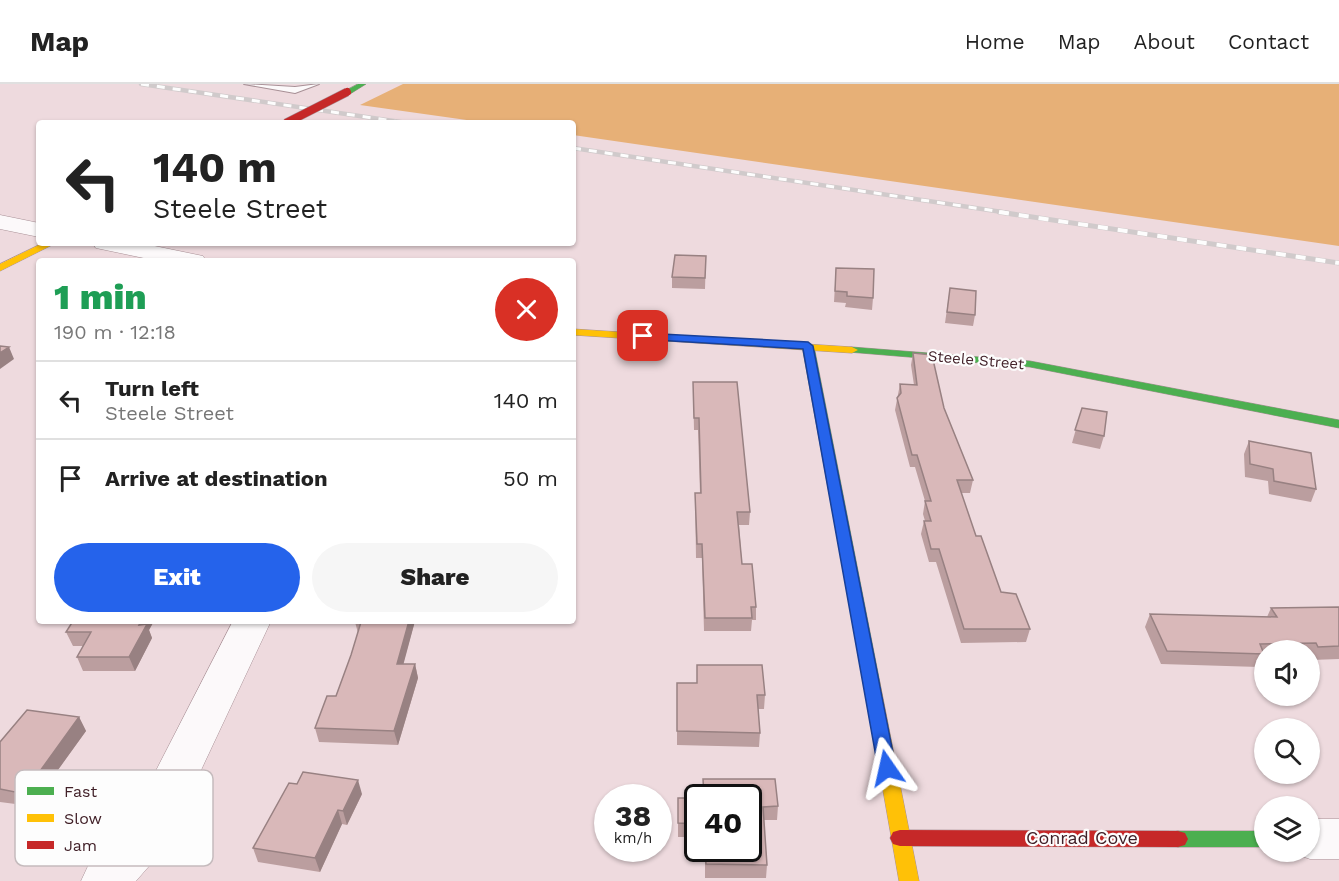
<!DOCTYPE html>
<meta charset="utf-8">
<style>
body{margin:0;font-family:"Work Sans",sans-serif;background:#f6f6f6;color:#222;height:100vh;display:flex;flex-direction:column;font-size:22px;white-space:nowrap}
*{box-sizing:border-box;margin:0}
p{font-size:20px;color:#767676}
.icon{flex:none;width:33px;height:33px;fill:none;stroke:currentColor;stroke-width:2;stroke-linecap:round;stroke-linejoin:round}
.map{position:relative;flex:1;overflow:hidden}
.drawer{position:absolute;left:36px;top:174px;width:540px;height:366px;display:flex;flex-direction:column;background:#fff;border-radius:6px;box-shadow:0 2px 4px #0004}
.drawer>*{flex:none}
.guide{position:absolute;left:36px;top:36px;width:540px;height:126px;border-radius:6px;box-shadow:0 2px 4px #0004;background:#fff;color:#222;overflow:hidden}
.fabs{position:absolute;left:1254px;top:556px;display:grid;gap:12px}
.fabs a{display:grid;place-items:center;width:66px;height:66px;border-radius:50%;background:#fff;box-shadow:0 2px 4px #0004;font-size:30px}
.speed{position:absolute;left:594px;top:700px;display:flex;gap:12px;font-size:30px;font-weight:700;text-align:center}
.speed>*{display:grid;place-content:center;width:78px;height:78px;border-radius:50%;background:#fff;box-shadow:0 2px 4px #0004;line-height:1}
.speed small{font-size:15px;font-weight:400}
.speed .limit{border:3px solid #111;border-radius:9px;background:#fff;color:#111}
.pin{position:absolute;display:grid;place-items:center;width:51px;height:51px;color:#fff;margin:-26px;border-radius:12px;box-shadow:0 3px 9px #0006}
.me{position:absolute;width:66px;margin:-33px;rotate:349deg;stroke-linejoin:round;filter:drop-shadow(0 0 4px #0008)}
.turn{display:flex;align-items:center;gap:21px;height:126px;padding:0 18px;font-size:27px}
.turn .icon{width:78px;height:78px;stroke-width:2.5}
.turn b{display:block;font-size:42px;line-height:51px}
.round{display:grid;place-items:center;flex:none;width:63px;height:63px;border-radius:32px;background:#f6f6f6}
.summary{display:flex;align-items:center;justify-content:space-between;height:102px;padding:0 18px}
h1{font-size:36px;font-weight:800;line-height:45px;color:#1e9e55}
.action{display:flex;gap:12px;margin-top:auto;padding:12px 18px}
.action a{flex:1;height:69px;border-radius:36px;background:#2563eb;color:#fff;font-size:24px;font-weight:800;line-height:69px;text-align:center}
.action a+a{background:#f6f6f6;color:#222}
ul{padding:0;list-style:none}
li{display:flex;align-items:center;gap:18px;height:78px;padding:0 18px;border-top:2px solid #e0e0e0}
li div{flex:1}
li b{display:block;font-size:22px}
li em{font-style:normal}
header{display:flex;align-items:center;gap:36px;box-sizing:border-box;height:84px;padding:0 30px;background:#fff;border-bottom:2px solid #e0e0e0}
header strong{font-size:28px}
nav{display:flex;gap:33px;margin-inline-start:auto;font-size:21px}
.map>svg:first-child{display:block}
.forest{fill:#e7b077}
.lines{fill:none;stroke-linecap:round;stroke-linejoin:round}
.lane-casing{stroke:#a89096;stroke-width:2}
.street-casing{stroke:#a89096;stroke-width:1}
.fast-casing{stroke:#a89096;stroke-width:1}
.slow-casing{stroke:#a89096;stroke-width:1}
.jam-casing{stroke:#a89096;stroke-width:1}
.lane{fill:#fcf9fa;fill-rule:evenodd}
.street{fill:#fcf9fa;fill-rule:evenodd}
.fast{fill:#4caf50;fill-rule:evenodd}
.slow{fill:#ffc107;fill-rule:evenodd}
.jam{fill:#c62828;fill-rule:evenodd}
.rail-far1-casing{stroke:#d0cacb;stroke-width:4.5}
.rail-casing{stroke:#d0cacb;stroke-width:5}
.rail-far1{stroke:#fdfdfd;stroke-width:3;stroke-dasharray:8;stroke-linecap:butt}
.rail{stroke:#fdfdfd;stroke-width:4;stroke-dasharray:10;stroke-linecap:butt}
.jam-bridge-casing{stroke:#a89096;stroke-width:9;stroke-linecap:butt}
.jam-bridge{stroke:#c62828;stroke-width:8}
.wall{fill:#bb9e9f}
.shaded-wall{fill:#988182}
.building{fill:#d9b8b9;stroke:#988182;stroke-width:1.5}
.route{fill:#2563eb;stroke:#184099;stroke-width:1.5}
.labels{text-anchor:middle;stroke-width:4.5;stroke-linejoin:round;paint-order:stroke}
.street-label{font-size:15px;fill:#412028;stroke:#fdfdfd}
.near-street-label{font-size:18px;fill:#412028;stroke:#fdfdfd}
.key{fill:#fdfdfd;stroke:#c5bbbd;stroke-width:1.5}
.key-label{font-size:16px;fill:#412028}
</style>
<header>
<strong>Map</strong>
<nav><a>Home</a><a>Map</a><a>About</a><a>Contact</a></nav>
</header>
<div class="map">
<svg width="1339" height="797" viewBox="0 0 1339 797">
<rect width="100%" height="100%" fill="#eedade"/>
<!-- forest -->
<path class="forest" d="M403 0H1339V162L573 51V39H488L360 21Z"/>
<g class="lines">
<defs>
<path id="lane" d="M244 0 295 3 319 0 295 9Z"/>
<g id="street">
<path d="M0 131 39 139V153L0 145Z"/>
<path d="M92 159H140L203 172 206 177H158L96 164Z"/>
<path d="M233 537H271L164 765 136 797H81L88 782 130 737Z"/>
<path d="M1310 735H1339V775H1310L1293 769 1310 768Z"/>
</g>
<g id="fast">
<path d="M358 0H366L350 10 343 8Z"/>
<path d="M808 259 814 262 880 599 878 603 872 605 866 603 864 599 802 262Z"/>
<path d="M852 263 1030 277 1339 336V344L1030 283 848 268V264Z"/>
<path d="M1178 747H1264V763H1178L1171 761 1168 755 1171 749Z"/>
</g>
<g id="slow">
<path d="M43 159H56L0 187V180Z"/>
<path d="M573 245 852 263 858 266 852 269 573 251Z"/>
<path d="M872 593 878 595 880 599 919 797H899L864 599 866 595Z"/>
</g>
<path id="jam" d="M900 746 1178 747 1185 749 1188 755 1185 761 1178 763 900 762 893 760 890 754 893 748Z"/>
</defs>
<!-- lane casing -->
<use href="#lane" class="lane-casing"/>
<!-- street casing -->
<use href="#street" class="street-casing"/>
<!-- fast casing -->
<use href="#fast" class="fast-casing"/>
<!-- slow casing -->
<use href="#slow" class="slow-casing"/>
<!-- jam casing -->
<use href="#jam" class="jam-casing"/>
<!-- lane -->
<use href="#lane" class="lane"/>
<!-- street -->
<use href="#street" class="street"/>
<!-- fast -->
<use href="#fast" class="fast"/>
<!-- slow -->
<use href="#slow" class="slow"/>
<!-- jam -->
<use href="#jam" class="jam"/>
<defs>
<g id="rail-far1">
<path d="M141 0 407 39"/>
<path d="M573 64 1009 129"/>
</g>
<path id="rail" d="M999 128 1339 179"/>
</defs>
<!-- rail-far1 casing -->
<use href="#rail-far1" class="rail-far1-casing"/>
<!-- rail casing -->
<use href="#rail" class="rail-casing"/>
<!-- rail-far1 -->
<use href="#rail-far1" class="rail-far1"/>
<!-- rail -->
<use href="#rail" class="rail"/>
<defs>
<path id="jam-bridge" d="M286 39 347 8"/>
</defs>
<!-- jam-bridge casing -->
<use href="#jam-bridge" class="jam-bridge-casing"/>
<!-- jam-bridge -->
<use href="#jam-bridge" class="jam-bridge"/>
</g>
<!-- wall -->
<g class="wall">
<path d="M706 172 705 205 672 204V193Z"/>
<path d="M836 184 873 214 872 226 845 223 846 219 834 218Z"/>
<path d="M950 204 975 231 973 242 945 239Z"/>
<path d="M913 269 944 324 973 396 970 409H961L976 452 1001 508 1030 545 1026 558 961 559 936 478H929L921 450 924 437H925L923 430 925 417 915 383H910L895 326 900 300 914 301 911 281Z"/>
<path d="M693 298 750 428 749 441H739L742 480 756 523V536H752L751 547H704L702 474H696L695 409H700L698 346H694Z"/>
<path d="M1082 324 1104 352 1100 365 1072 359Z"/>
<path d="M1249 357 1316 405 1311 418 1269 410 1268 397 1245 393 1244 370Z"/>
<path d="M1339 523V575L1311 576 1310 573V567H1264V573L1259 583 1161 580 1145 543 1150 530 1267 533 1271 524Z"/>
<path d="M73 537H154L149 546 152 554 135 587H83L77 573 83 562H73L66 548Z"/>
<path d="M415 537 403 580H415L418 594 398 661 319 658 315 644 336 612 351 571 358 549 355 538Z"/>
<path d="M677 599 765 611 764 625H758L760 649 759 663 677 661Z"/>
<path d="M79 633 86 647 42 708 34 706 23 721 0 718V658Z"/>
<path d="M703 695 778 722 777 736H764L767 781 766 794H705V765H748L698 714V753H678V714H703Z"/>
<path d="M362 710 347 741 342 740 320 788 258 778 253 764Z"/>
</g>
<!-- shaded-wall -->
<g class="shaded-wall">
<path d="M9 263 14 275 0 285V269Z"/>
<path d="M141 537H154L149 546 152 554 135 587 129 573Z"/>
<path d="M409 537H415L400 593 397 580Z"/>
<path d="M415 580 418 594 398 661 394 647Z"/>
<path d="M79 633 86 647 42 708 35 694Z"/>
<path d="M27 692 34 706 23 721 15 708Z"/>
<path d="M358 696 362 710 347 741 343 727Z"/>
<path d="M338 726 342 740 320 788 315 774Z"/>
</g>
<!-- building -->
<g class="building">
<path d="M675 171 706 172 705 194 672 193Z"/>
<path d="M836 184 874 185 873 214 847 212V208L835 207Z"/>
<path d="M950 204 976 207 975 231 947 228Z"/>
<path d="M0 262 9 263 0 269Z"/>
<path d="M913 269 932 271 944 324 973 396H957L976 452H981L1001 508 1016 510 1030 545H964L939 465H931L924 437H931L925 417H931L917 371H912L897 314 901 309 900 300 917 301Z"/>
<path d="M693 298H737L750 428H737L742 480H752L756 523H751L752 534H705L702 460H697L695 409H701L699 334H694Z"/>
<path d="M1082 324 1107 328 1104 352 1075 346Z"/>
<path d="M1249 357 1311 369 1316 405 1274 397 1273 385 1250 380Z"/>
<path d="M1339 523V562L1318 563 1316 559 1260 560 1264 570 1167 567 1150 530 1277 533 1271 524Z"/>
<path d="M73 537H141L139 541 147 540 129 573H77L91 548H66Z"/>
<path d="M356 537H409L397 580H415L394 647 315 644 327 612H336L351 571 361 538H355Z"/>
<path d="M697 581H762L765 611H757L760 649 677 647V599H697Z"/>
<path d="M27 626 79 633 35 694 27 692 15 708 0 705V658Z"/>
<path d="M303 688 358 696 343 727 338 726 315 774 253 764 289 699 297 700Z"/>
<path d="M703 695H775L778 722 763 723 767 781 706 780 705 765H748V714H698V740L678 739V714H704Z"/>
</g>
<!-- route -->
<path class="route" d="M643 249 808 258 813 262 896 684 893 689 887 691 880 689 878 684 803 265 639 255V250Z"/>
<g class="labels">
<!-- street labels -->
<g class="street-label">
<text transform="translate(976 276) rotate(5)" y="5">Steele Street</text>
</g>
<!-- near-street labels -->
<g class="near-street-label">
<text x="1082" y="760">Conrad Cove</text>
</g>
</g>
<!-- legend -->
<rect x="15" y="686" width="198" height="96" rx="9" class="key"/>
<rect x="27" y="703" width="27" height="8" fill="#4caf50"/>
<rect x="27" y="730" width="27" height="8" fill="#ffc107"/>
<rect x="27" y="757" width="27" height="8" fill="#c62828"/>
<g class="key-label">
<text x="64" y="713">Fast</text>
<text x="64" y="740">Slow</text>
<text x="64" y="767">Jam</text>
</g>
</svg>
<div class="fabs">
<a><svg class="icon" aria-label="sound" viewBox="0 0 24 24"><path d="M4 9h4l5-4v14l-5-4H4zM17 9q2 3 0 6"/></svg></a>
<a><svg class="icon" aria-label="search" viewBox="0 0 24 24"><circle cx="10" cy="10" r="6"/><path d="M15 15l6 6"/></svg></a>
<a><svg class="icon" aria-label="layers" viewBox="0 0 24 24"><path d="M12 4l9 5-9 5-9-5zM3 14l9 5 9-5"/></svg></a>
</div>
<div class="speed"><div>38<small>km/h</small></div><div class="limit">40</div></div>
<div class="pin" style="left:643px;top:252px;background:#d93025"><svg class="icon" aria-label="arrive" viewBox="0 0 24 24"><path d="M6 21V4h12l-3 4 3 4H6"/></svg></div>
<svg class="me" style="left:887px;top:684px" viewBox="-20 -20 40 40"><path d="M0-17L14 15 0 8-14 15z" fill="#2563eb" stroke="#fff" stroke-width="4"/></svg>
<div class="guide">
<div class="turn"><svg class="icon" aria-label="left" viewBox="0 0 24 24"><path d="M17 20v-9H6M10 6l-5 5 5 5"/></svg><div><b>140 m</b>Steele Street</div></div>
</div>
<section class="drawer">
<div class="summary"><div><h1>1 min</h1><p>190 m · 12:18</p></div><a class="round" style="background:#d93025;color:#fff"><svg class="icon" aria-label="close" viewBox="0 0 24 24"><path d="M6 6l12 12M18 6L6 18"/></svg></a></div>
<ul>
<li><svg class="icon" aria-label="left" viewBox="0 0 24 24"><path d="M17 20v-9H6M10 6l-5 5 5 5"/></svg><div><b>Turn left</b><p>Steele Street</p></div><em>140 m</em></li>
<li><svg class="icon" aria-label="arrive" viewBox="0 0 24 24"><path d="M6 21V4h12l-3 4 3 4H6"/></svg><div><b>Arrive at destination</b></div><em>50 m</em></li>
</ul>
<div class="action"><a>Exit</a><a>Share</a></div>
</section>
</div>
